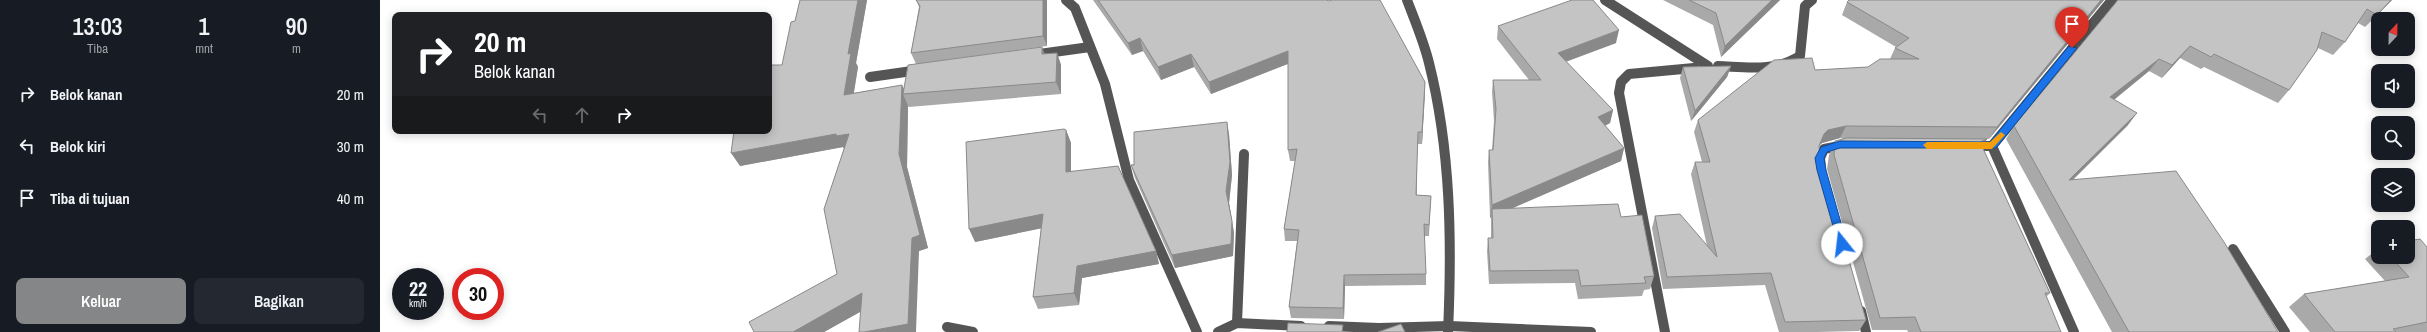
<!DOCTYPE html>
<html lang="id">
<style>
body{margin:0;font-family:"Archivo Narrow",sans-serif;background:#242831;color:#f1f3f6;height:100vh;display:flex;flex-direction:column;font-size:15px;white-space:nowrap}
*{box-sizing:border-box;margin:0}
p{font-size:13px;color:#9ea1a6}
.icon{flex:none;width:22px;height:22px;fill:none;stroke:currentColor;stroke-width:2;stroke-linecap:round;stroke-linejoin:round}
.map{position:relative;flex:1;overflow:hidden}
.drawer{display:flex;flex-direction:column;background:#171b24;width:380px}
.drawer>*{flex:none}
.guide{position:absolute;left:12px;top:12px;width:380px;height:122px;border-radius:8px;box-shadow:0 2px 10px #0003;background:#202124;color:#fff;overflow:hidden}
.needle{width:26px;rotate:22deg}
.fabs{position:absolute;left:1991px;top:12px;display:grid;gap:8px}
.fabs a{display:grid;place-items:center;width:44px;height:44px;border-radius:8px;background:#171b24;box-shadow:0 2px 10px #0003;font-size:20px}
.speed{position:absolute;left:12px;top:268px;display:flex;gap:8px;font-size:20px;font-weight:700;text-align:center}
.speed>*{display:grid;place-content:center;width:52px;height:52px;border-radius:50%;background:#171b24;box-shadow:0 2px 10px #0003;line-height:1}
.speed small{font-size:10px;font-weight:400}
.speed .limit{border:6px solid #d22;background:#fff;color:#111}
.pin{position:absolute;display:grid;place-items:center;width:34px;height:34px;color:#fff;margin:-41px -17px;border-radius:50% 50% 50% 0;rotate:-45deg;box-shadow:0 0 4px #0007}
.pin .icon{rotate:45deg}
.me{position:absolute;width:44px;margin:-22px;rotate:344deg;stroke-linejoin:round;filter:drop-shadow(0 0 3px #0008)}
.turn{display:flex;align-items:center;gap:14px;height:84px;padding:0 16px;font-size:18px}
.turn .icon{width:52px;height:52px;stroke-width:2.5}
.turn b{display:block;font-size:28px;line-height:34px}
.lanes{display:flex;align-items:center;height:38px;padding:0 16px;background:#0003;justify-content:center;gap:20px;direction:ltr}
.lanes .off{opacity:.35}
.eta{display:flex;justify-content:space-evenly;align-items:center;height:68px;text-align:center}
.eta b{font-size:24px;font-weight:600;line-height:28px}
.button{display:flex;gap:8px;margin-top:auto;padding:8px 16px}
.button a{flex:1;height:46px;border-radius:8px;background:#858687;color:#fff;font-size:16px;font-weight:600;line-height:46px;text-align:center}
.button a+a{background:#242831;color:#f1f3f6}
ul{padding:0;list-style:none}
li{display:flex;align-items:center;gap:12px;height:52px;padding:0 16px}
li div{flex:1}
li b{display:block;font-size:15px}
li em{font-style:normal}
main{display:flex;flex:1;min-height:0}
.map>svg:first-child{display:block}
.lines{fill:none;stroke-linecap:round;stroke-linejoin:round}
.minor{stroke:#555;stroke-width:10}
.wall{fill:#a9a9a9}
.shaded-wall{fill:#898989}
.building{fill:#c4c4c4;stroke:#898989}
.route{fill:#1a73e8;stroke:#114b97}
.slow{fill:#f59e0b}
</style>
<main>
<section class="drawer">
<div class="eta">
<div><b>13:03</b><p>Tiba</p></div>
<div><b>1</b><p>mnt</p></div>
<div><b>90</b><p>m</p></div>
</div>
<ul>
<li><svg class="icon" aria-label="right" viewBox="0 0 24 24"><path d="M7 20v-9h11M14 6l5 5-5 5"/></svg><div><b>Belok kanan</b></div><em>20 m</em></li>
<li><svg class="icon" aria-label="left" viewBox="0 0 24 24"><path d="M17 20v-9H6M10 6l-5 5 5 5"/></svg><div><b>Belok kiri</b></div><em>30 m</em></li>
<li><svg class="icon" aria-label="arrive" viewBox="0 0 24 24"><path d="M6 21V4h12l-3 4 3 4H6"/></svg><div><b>Tiba di tujuan</b></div><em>40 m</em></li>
</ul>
<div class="button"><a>Keluar</a><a>Bagikan</a></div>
</section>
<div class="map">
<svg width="2047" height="332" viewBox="0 0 2047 332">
<rect width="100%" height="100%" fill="#fff"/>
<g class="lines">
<!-- minor -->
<g class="minor">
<path d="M686 0 695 8 725 84 749 180 817 332"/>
<path d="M1027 0C1035 21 1044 42 1049 63 1071 150 1072 243 1068 332"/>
<path d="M1225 0 1328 66"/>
<path d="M652 55 710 47"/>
<path d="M1338 66C1366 67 1395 72 1420 56L1425 6 1432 0"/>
<path d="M490 77 539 70"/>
<path d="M1589 146H1612L1694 332"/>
<path d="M1612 146 1732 0"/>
<path d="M1441 170 1440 158 1444 149 1465 145"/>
<path d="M1853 249 1905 332"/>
<path d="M1481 311 1486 332"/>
<path d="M857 323 864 154"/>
<path d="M949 326 999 328 1069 326 1211 332"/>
<path d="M567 327 593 332"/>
<path d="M838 332 857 323 921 326"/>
<path d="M1285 332 1239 93 1241 82 1249 74 1314 68"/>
</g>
</g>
<!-- wall -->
<g class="wall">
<path d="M420 0H487L476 63 478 67 474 93 522 85 524 89 665 54 677 53 681 65V94L529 107 528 106 527 167 548 248 539 251 481 311 444 332H374L457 274 464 148 463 147 360 166 402 65 415 21Z"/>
<path d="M536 0H667V46L536 64 531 53 539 7Z"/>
<path d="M713 0H947L1045 82 1042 144H1037V195L1051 196 1049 236H1044L1046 274V285L965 286 964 319 911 318 909 307 917 241H905L904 229 915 161H910L908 150V64L831 94 814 67 781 80 763 51 752 55Z"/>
<path d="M1283 0H1400L1341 57 1333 25Z"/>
<path d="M1469 0H1724L1609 139H1607L1602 147 1670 293 1666 297 1681 332H1528L1527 330H1492L1447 169 1449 155 1455 141 1464 139 1460 138 1442 143 1439 146 1440 159 1486 320 1479 331 1437 332H1399L1385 285 1283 289 1272 228 1275 216 1327 246 1311 174 1315 162H1322L1314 132 1318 120 1435 70 1488 67 1510 59 1515 48 1516 47 1462 15 1467 2Z"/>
<path d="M1738 0H2012L1985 27 1978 23 1965 42 1953 55 1938 48 1909 90 1898 103 1824 67 1821 69 1800 58 1782 78 1769 71 1734 100 1748 125 1693 180 1898 332H1732L1626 139 1634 126Z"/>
<path d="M1118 26 1236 43 1186 62 1233 110 1230 123 1225 126 1244 148 1241 161 1133 208 1241 217 1274 276 1270 289 1264 290 1262 296 1198 299 1195 283 1109 284 1107 251 1108 238H1111V217L1110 218 1108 162 1109 150H1112L1114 121 1112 92 1113 80H1149L1117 39Z"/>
<path d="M1351 66 1347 77 1311 121 1300 78 1303 67Z"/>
<path d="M686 130 691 143V172L776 251 779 264 702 278 699 305 658 309 653 297 661 228 595 242Z"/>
<path d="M228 131H278V132L230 133Z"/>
<path d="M849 134 852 175 849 203 854 233 853 256 795 268 755 178 751 165Z"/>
<path d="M2047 247V332H1930L1909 307 1924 294 2005 281 1985 259 1998 249V257H2028Z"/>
</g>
<!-- shaded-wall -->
<g class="shaded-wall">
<path d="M478 0H487L476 63 478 67 471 108 464 95 468 54Z"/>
<path d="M663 0H667V46L663 36Z"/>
<path d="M1392 0H1400L1341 57 1345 46Z"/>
<path d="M1721 0H1724L1609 139 1617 127Z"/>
<path d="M2011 0H2012L1985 27 1997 15Z"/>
<path d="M1239 30 1236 43 1176 65 1178 53Z"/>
<path d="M760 38 763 51 752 55 748 43Z"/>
<path d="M1810 46 1800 58 1782 78 1792 65Z"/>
<path d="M662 47 667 59 662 54Z"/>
<path d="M908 51 910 63 831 94 829 82Z"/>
<path d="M677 53 681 65V94L676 82Z"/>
<path d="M811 54 814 67 781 80 778 67Z"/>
<path d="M1779 59 1769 71 1721 110 1730 97Z"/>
<path d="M1351 66 1347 77 1311 121 1315 111Z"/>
<path d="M1045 82V94L1042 144V132Z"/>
<path d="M522 85 526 94H523L528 106 527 167 548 248 539 251 536 332H484L519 154Z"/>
<path d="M1233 110 1230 123 1215 130 1218 117Z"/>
<path d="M1757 113 1748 125 1680 192 1689 180Z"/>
<path d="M847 122 849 134 852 175 849 203 854 233 853 256 795 268 792 255 846 191Z"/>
<path d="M1466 126 1460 138 1442 143 1438 146 1444 134 1448 130Z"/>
<path d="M686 130 691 143V185L686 172Z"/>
<path d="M456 134H469L464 149 463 147 360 166 351 153Z"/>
<path d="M1607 139 1599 152 1600 142Z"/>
<path d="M1244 148 1241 161 1112 217V209L1111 217 1110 218 1112 205Z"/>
<path d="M663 214 668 227 595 242 589 229Z"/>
<path d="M776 251 779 264 702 278 699 305 694 293 697 266Z"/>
<path d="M964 275 965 286 964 319 963 308Z"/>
<path d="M482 293 491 306 444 332H413Z"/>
</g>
<!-- building -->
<g class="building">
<path d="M420 0H478L468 54 471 53 464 95 522 85 519 154 540 235 532 238 528 324 484 332H479L482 293 413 332H374L369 322 457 274 444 209 469 134 456 136V134L351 153 354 131H389V65H402L411 22 415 21Z"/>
<path d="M536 0H663V36L531 53 540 6Z"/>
<path d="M718 0H947L948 1 952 0H1000L1045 82 1042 132H1038L1036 195 1051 196 1049 225 1044 224 1046 274 964 275 963 308 909 307 919 230 904 229 917 149 908 150V51L829 82 811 54 778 67 760 38 748 43Z"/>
<path d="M1192 0H1213L1239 30 1178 53 1233 110 1218 117 1244 148 1112 205 1109 150H1113L1116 109 1113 80H1161L1118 26Z"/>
<path d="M1309 0H1392L1345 46 1336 13Z"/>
<path d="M1469 0H1721L1617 127 1466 126 1448 130 1444 134 1439 146 1440 159 1486 320 1405 322 1391 273 1287 277 1275 216 1300 214 1337 257 1315 162H1330L1318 120 1394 60 1432 58 1435 70 1488 67 1500 59H1539L1515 48 1529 38 1467 2Z"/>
<path d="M1738 0H2011L1997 15 1987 9 1965 42 1942 32 1937 50 1909 90 1834 54 1831 57 1810 46 1792 65 1779 59 1730 97 1757 113 1689 180 1796 171 1844 242 1898 332H1749L1634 126Z"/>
<path d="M662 47V54L677 53 676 82 523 94 528 65Z"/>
<path d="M1351 66 1315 111 1303 67Z"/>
<path d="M847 122 850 162 846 191 852 221 851 244 792 255 751 165H754V132Z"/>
<path d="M684 129 686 130V172L738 166 776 251 697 266 694 293 653 297 663 214 589 229 586 142Z"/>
<path d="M1467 138 1607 139 1600 142 1670 293H1665L1681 332H1541L1535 317 1500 318 1454 155 1455 141Z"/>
<path d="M1238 204 1241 217 1262 215 1274 276 1264 277 1266 283 1201 286 1198 270 1110 271 1108 238H1113L1112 209Z"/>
<path d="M2040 239 2047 247V322L2013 329 2016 332H1955L1924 294 2029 277 2011 257H2028V241Z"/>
<path d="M908 323 963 325 962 332H907Z"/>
<path d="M1021 324 1025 332H998Z"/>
</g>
<!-- route -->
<path class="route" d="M1689 46 1697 48 1616 148H1460L1447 152 1444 158 1446 170 1467 244 1465 247H1459L1437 170 1435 158 1441 147 1460 141 1610 142Z"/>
<!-- slow -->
<path class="slow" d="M1621 132 1625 135 1612 149H1547L1543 145 1547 142H1610Z"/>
</svg>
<div class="fabs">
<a><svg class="needle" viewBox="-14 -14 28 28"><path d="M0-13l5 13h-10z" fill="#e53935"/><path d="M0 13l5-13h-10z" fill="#9ea1a6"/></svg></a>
<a><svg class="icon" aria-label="sound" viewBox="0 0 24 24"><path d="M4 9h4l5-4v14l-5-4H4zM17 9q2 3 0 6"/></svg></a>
<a><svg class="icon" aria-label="search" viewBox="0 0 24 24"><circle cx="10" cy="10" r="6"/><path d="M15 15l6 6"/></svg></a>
<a><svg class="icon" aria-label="layers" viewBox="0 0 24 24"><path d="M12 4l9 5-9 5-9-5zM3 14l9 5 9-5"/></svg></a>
<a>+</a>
</div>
<div class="speed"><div>22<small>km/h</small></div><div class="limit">30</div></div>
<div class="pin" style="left:1692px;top:48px;background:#d93025"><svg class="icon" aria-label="arrive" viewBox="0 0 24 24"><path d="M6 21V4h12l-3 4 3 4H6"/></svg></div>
<svg class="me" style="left:1462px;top:244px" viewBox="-20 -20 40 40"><circle r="19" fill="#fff"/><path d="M0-13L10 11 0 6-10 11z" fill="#1a73e8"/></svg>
<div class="guide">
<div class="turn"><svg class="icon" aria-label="right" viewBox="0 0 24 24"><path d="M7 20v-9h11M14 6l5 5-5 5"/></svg><div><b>20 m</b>Belok kanan</div></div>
<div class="lanes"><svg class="icon off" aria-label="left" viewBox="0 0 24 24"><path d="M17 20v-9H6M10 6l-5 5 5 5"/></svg><svg class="icon off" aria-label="ahead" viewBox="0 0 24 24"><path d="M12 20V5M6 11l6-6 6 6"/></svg><svg class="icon" aria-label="right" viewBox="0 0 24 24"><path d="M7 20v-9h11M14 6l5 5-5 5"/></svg></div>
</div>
</div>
</main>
